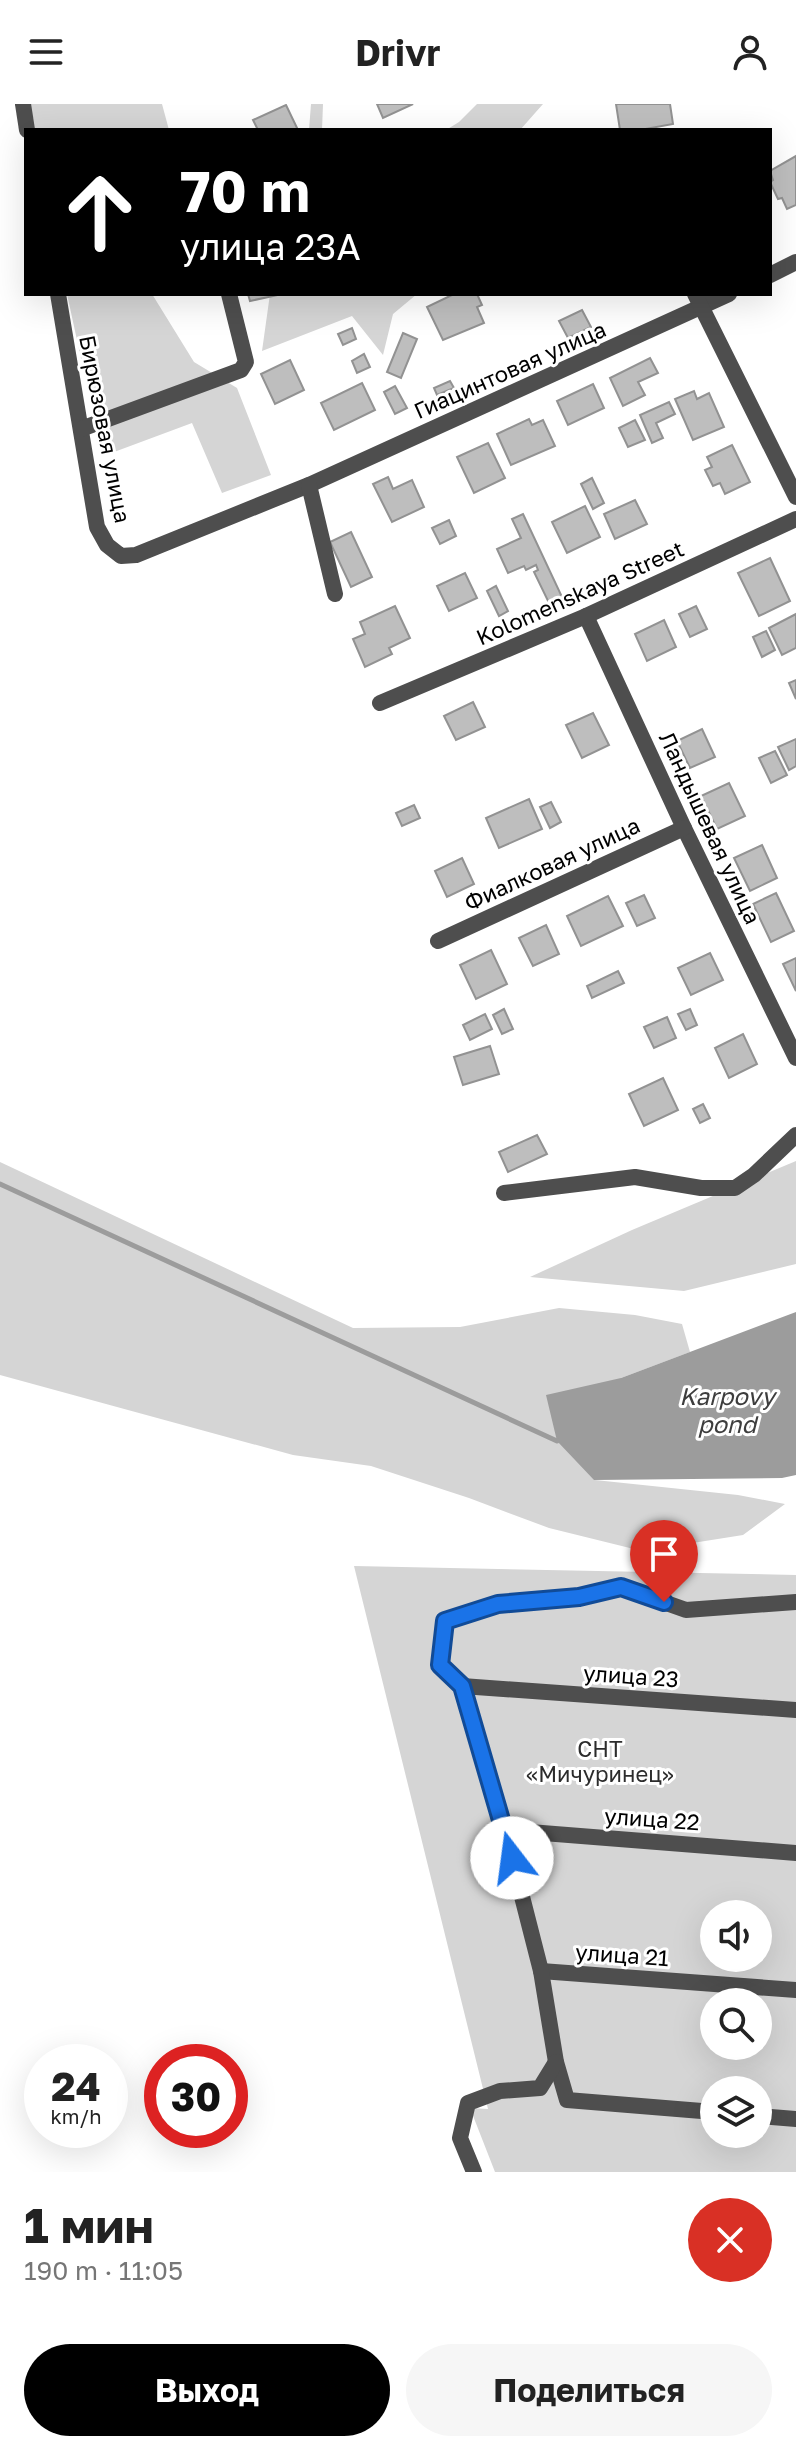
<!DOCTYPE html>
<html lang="ru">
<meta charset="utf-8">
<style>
body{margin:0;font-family:"Golos Text",sans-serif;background:#f6f6f6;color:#222;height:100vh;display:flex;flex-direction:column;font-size:30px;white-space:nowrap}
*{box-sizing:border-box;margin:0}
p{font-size:26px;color:#767676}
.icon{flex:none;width:44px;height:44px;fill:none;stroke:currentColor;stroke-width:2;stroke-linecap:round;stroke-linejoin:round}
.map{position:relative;height:2068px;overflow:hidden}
.details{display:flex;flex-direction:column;background:#fff;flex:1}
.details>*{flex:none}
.guide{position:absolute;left:24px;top:24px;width:748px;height:168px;border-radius:0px;box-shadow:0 8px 32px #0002;background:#000;color:#fff;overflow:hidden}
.tools{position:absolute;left:700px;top:1796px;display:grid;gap:16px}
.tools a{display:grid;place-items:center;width:72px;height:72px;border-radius:50%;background:#fff;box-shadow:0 8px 32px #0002;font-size:40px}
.speed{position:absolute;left:24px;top:1940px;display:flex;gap:16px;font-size:40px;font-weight:700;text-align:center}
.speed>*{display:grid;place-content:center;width:104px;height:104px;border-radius:50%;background:#fff;box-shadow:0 8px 32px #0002;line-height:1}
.speed small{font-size:20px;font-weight:400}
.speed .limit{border:12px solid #d22;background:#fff;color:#111}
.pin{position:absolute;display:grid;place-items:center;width:68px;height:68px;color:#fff;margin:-82px -34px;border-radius:50% 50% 50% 0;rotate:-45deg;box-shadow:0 0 8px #0007}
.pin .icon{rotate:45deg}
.me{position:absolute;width:88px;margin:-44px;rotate:345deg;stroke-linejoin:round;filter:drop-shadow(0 0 6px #0008)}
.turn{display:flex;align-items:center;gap:28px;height:168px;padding:0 24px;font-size:36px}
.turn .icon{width:104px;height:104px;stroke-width:2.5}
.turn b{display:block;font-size:56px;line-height:68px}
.round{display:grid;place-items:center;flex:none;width:84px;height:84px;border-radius:42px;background:#f6f6f6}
.overview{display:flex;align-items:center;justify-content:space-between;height:136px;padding:0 24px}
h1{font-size:48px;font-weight:700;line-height:60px}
.primary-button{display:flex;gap:16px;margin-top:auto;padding:16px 24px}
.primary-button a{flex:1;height:92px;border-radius:48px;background:#000;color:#fff;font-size:32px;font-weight:700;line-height:92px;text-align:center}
.primary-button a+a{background:#f6f6f6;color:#222}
header{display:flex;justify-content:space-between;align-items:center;height:104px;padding:0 24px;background:#fff;font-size:36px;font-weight:700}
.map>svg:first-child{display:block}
.green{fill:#d5d5d5;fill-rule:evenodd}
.water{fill:#9c9c9c}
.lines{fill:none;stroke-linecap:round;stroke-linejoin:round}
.stream{stroke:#9c9c9c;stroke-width:5}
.building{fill:#bebebe;stroke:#929292;stroke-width:2}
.minor{stroke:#4e4e4e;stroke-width:16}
.route-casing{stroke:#114b97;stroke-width:20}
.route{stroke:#1a73e8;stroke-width:14}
.labels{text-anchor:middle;stroke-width:6;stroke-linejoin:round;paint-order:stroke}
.street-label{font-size:22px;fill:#000;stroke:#fff}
.park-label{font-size:22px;fill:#2c2c2c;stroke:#fff}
.water-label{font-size:24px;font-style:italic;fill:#3d3d3d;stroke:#fff}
</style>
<header><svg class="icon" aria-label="menu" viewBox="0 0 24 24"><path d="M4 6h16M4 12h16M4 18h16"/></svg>Drivr<svg class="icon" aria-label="person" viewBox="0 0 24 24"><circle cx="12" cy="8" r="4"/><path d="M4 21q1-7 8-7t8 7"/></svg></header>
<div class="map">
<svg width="796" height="2068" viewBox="0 0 796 2068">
<rect width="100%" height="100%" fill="#fff"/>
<!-- green -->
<g class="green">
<path d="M25 0H162L169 26H31Z"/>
<path d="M311 0H323L322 26H309Z"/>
<path d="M477 0H543L520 26H446L459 18Z"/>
<path d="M67 190H152L194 258 237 284 271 371 222 389 192 319 106 351 85 273Z"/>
<path d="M270 190H417L393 210 383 251 352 212 262 247Z"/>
<path d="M796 1057V1160L684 1187 530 1173 632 1126Z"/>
<path d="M0 1058 353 1224 460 1223 559 1204 635 1211 682 1220 690 1248 621 1274 595 1376 738 1391 785 1400 743 1431 642 1447 549 1424 469 1394 371 1362 293 1351 0 1271Z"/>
<path d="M354 1462 796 1471V2068H495L470 2004 488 2005ZM714 1810H758V1854H714ZM714 1898H758V1942H714ZM714 1986H758V2030H714Z"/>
</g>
<!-- water -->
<path class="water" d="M796 1208V1371L782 1374 594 1376 557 1337 546 1291 621 1274Z"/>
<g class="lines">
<!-- stream -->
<path class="stream" d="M0 1080 557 1337"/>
</g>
<!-- building -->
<g class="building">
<path d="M377 0H413L383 14Z"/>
<path d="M616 0H670L673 20 640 26H620Z"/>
<path d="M286 1 298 26H258L253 16Z"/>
<path d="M796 52V101L787 105 782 94 778 95 770 78 773 76 770 67Z"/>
<path d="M248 190H277L278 191 250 197Z"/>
<path d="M454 190H477L482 201 477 203 484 219 443 236 427 203Z"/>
<path d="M582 206 591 223 568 234 559 217Z"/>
<path d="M352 224 356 235 343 241 338 230Z"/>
<path d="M403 229 417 235 401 274 387 268Z"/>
<path d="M364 250 370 263 357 269 352 257Z"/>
<path d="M650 254 658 269 638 278 645 291 623 302 610 274Z"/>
<path d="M290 256 304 286 275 300 261 270Z"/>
<path d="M450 277 454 284 437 291 434 284Z"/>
<path d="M362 279 375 306 334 326 321 299Z"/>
<path d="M593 280 604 304 568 321 557 297Z"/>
<path d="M395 282 407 304 395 310 384 288Z"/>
<path d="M694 287 697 295 709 289 724 323 693 336 675 295Z"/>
<path d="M669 298 675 310 656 319 663 334 652 339 640 311Z"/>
<path d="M529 315 532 321 543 316 555 342 511 361 497 330Z"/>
<path d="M635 316 645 336 628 343 619 324Z"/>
<path d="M488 339 505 374 474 389 457 353Z"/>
<path d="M732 341 750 378 725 390 720 379 713 382 705 366 712 363 707 353Z"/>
<path d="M388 373 393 385 412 376 424 403 392 418 373 380Z"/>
<path d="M592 374 604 399 593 405 581 380Z"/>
<path d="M635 396 647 420 615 435 604 410Z"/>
<path d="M585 402 600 433 567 449 552 418Z"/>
<path d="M523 410 562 493 549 499 534 468 538 466 536 461 526 466 524 462 508 469 497 445 521 434 512 415Z"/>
<path d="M449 416 456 432 440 440 432 424Z"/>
<path d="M351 428 372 473 351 483 330 438Z"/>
<path d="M770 454 790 497 759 512 738 469Z"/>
<path d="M465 469 477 494 449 507 437 482Z"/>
<path d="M496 482 508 507 499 512 487 487Z"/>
<path d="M395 502 410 534 389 544 392 550 365 563 353 535 365 530 360 518Z"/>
<path d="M696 502 707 525 690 533 679 510Z"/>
<path d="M796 510V544L782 551 769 524Z"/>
<path d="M664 516 676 543 647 557 635 530Z"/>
<path d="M766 527 775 546 762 553 753 533Z"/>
<path d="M796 576V595L789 579Z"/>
<path d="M473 598 485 623 456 636 444 612Z"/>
<path d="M593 609 609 641 582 654 566 621Z"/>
<path d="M702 625 715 653 690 664 677 637Z"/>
<path d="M796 635V662L789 666 778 643Z"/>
<path d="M775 647 787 671 771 679 759 654Z"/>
<path d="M729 679 745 712 717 725 701 692Z"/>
<path d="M529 695 542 725 499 744 486 714Z"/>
<path d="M551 698 561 718 550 724 540 703Z"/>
<path d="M414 701 420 714 402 722 396 709Z"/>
<path d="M762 741 777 774 750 787 734 754Z"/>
<path d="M462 754 474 780 447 793 435 767Z"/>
<path d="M776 789 794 827 771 838 753 800Z"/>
<path d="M644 791 655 814 637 822 626 799Z"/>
<path d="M608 792 623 822 581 842 567 812Z"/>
<path d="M546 821 559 850 533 862 519 834Z"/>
<path d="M491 846 507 880 476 895 460 861Z"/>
<path d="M710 849 723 876 691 891 678 864Z"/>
<path d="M796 854V887L783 860Z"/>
<path d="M618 867 624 879 592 894 587 882Z"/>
<path d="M504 905 513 925 502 930 493 911Z"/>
<path d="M690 905 697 921 686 926 678 910Z"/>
<path d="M485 910 492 925 470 936 463 921Z"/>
<path d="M667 913 676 934 654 944 644 923Z"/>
<path d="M743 930 757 960 729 974 715 944Z"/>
<path d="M490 942 499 970 463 981 454 953Z"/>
<path d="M663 974 678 1006 644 1022 629 990Z"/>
<path d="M703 1000 710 1014 700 1019 693 1005Z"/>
<path d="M537 1031 547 1050 508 1068 499 1048Z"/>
</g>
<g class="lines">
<!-- minor -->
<g class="minor">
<path d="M23 0 27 26"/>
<path d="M770 171 796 158"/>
<path d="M58 190 97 423 107 441 121 452 136 451 309 381 729 190"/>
<path d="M695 190 796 393"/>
<path d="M81 325 241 266 246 258 229 190"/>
<path d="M309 381 335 490"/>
<path d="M586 512 684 724 796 954"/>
<path d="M380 599 586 512 796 415"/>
<path d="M438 837 684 724"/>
<path d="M504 1089 635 1073 701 1084H735L754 1071 796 1031"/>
<path d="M462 1582 796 1606"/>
<path d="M505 1726 796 1749"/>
<path d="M541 1867 796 1886"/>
<path d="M714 2008 567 1996 556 1958 541 1867 505 1726 462 1582 440 1561 445 1517 498 1500 579 1493 621 1483 686 1506 796 1498"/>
<path d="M758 2012 796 2015"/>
<path d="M474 2068 460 2034 468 1999 500 1987 540 1984 556 1958"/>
</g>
</g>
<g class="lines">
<defs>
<path id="route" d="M512 1754 462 1582 440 1561 445 1517 498 1500 579 1493 621 1483 664 1498"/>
</defs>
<!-- route casing -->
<use href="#route" class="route-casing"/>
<!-- route -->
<use href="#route" class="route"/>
</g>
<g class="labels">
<!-- street labels -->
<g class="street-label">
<text transform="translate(510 266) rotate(-24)" y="8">Гиацинтовая улица</text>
<text transform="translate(105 325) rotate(79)" y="8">Бирюзовая улица</text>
<text transform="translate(580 489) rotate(-24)" y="8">Kolomenskaya Street</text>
<text transform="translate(710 724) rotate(65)" y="8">Ландышевая улица</text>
<text transform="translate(552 760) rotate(-25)" y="8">Фиалковая улица</text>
<text transform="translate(631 1572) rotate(4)" y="8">улица 23</text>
<text transform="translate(652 1715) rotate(4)" y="8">улица 22</text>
<text transform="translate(622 1851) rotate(4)" y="8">улица 21</text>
</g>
<!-- park labels -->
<g class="park-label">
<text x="600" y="1653">СНТ<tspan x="600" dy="25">«Мичуринец»</tspan></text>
</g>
<!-- water labels -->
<g class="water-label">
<text x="727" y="1301">Karpovy<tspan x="727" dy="28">pond</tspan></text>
</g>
</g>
</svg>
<div class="tools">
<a><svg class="icon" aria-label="sound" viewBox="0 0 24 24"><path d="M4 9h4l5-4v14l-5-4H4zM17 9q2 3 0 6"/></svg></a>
<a><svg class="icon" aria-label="search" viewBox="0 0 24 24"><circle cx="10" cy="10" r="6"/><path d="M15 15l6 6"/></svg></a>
<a><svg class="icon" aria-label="layers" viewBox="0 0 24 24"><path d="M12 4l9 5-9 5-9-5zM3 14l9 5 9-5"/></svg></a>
</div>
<div class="speed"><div>24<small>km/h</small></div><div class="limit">30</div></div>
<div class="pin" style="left:664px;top:1498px;background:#d93025"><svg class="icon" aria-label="arrive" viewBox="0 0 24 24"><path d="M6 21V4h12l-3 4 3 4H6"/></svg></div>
<svg class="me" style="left:512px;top:1754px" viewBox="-20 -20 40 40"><circle r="19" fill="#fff"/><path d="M0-13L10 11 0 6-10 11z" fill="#1a73e8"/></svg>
<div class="guide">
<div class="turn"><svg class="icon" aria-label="ahead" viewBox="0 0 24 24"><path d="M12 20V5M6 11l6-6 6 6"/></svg><div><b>70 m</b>улица 23А</div></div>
</div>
</div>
<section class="details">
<div class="overview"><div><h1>1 мин</h1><p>190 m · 11:05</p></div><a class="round" style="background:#d93025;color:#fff"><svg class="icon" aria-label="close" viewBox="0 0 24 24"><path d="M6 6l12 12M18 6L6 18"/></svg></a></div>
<div class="primary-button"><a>Выход</a><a>Поделиться</a></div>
</section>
